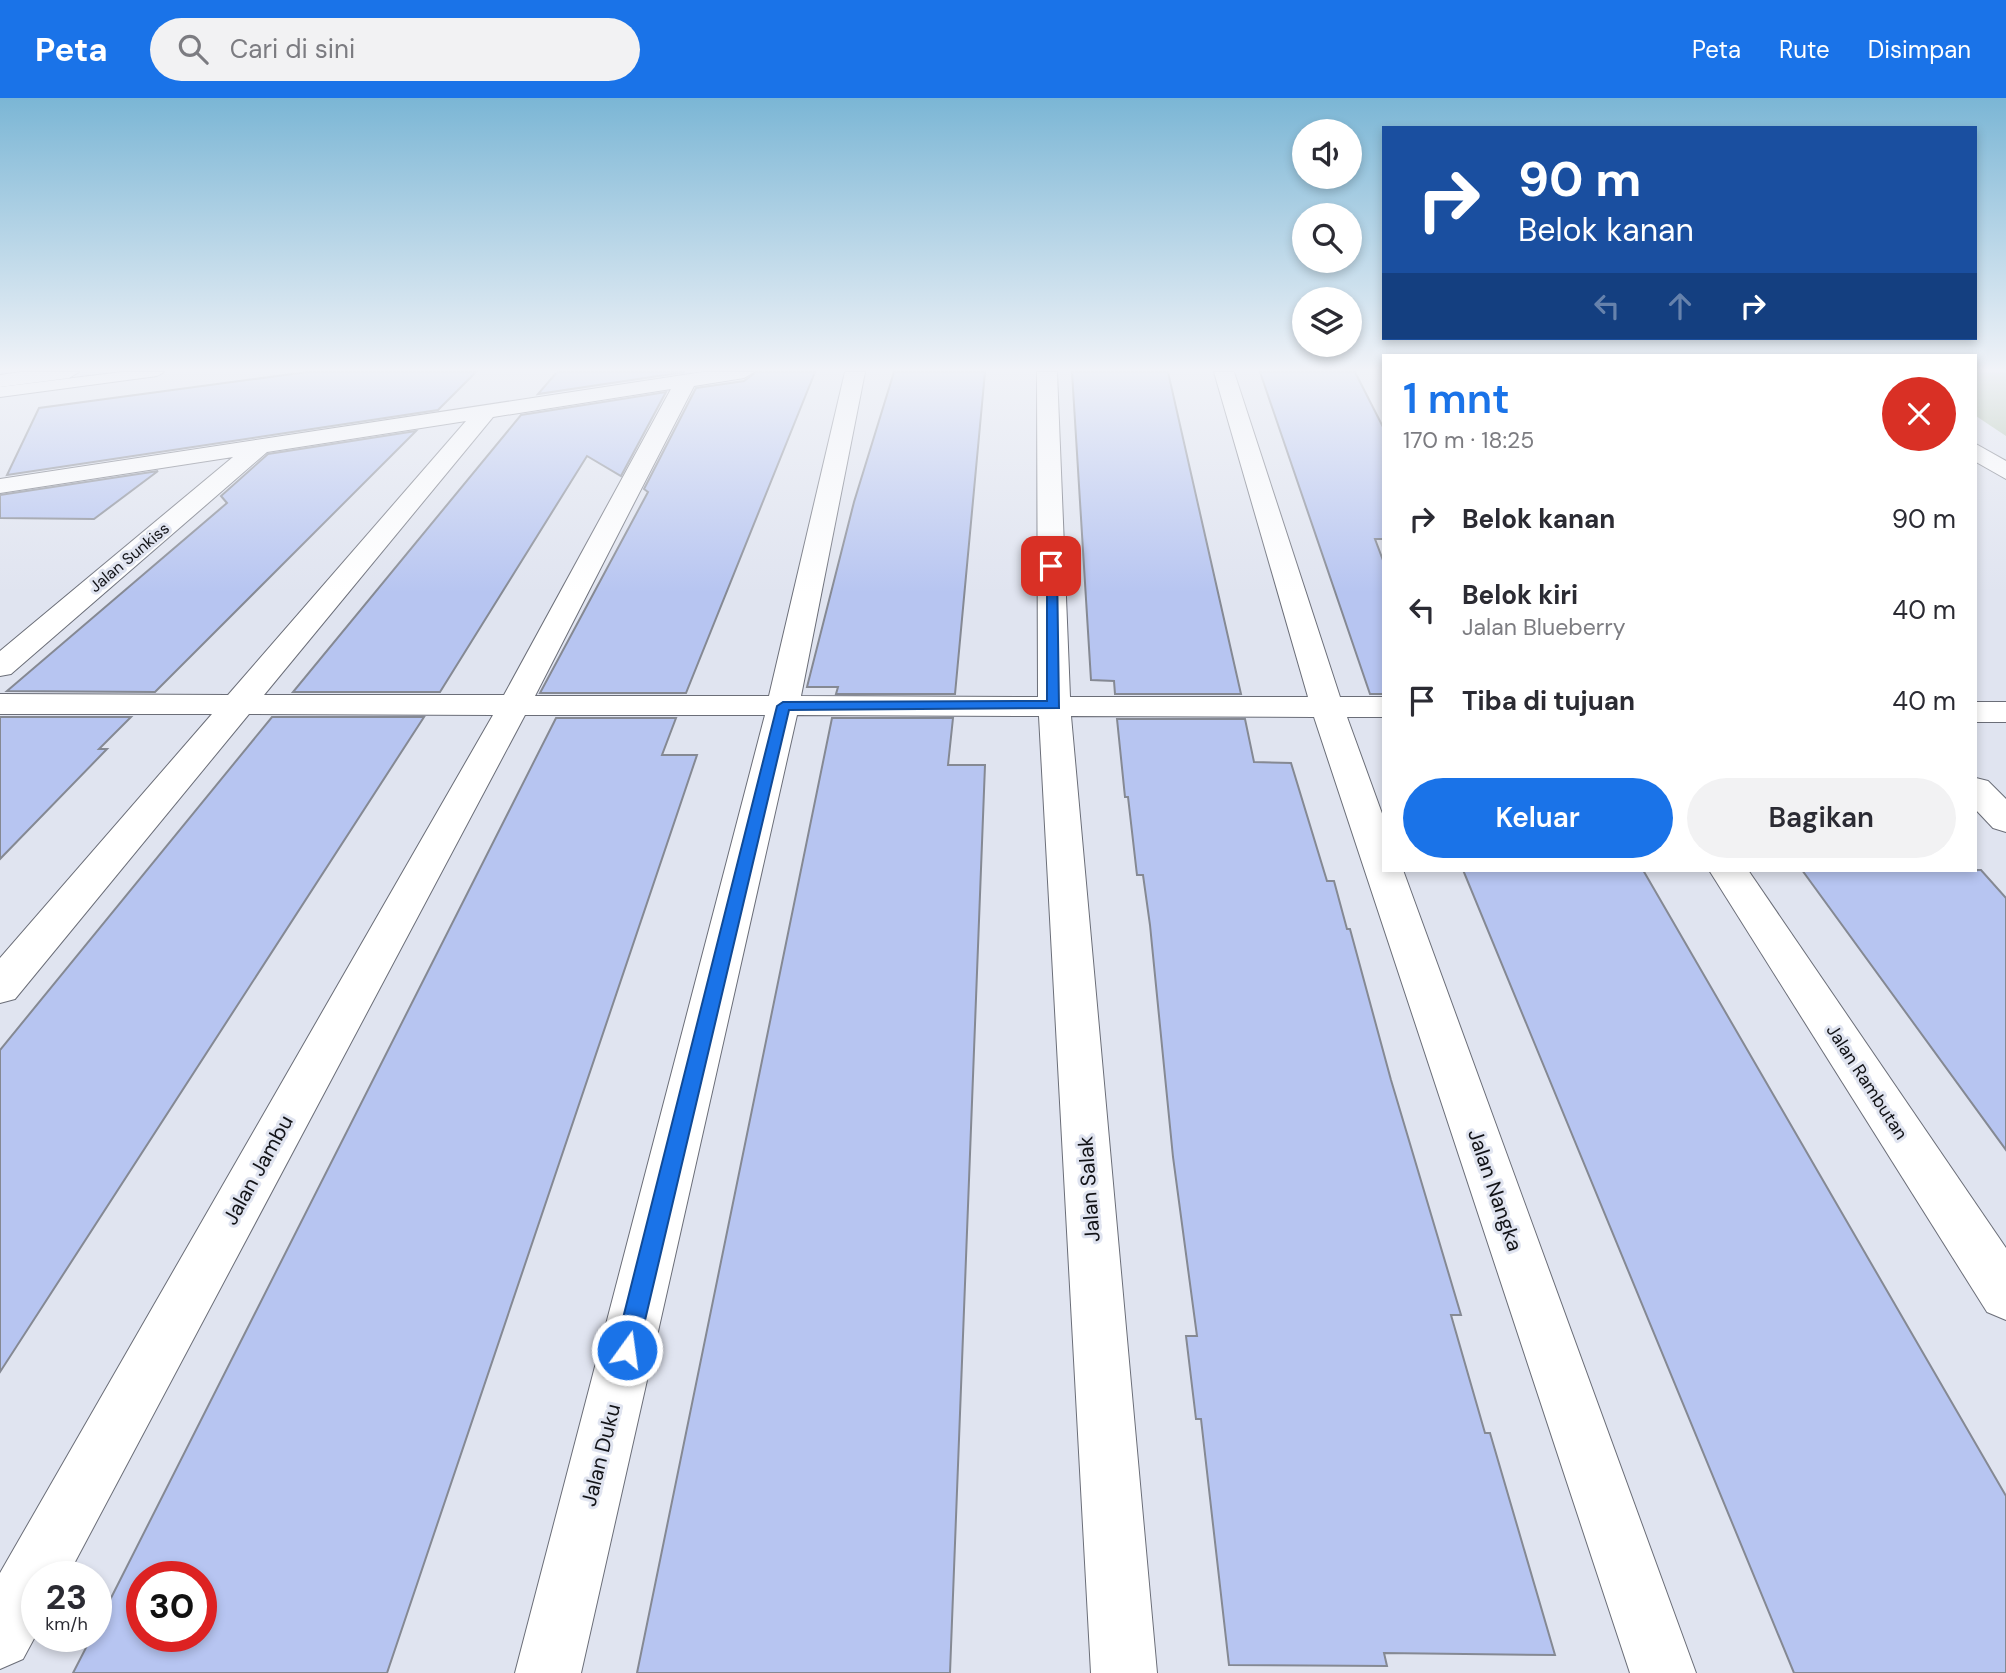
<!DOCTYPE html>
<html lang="id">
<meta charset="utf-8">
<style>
body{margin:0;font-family:"DM Sans",sans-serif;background:#f2f2f3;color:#2b2b33;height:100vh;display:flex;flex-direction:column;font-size:26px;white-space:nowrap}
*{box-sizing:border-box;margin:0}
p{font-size:23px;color:#7c7c81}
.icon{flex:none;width:38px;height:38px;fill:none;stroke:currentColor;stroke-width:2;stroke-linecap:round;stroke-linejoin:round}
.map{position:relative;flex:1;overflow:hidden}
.panel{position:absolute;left:1382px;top:256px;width:595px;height:518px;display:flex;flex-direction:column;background:#fff;border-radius:0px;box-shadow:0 4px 10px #0003}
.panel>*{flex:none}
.guide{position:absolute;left:1382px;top:28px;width:595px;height:214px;border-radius:0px;box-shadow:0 4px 10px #0003;background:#1a4fa0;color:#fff;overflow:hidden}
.tools{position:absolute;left:1292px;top:21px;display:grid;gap:14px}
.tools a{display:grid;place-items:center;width:70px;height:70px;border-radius:50%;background:#fff;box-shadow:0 4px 10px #0003;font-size:35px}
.speed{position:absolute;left:21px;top:1463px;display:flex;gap:14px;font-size:35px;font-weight:700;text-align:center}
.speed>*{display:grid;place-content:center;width:91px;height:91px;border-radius:50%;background:#fff;box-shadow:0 4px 10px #0003;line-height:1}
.speed small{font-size:18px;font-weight:400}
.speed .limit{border:10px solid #d22;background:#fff;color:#111}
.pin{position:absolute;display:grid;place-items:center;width:60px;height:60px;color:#fff;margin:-30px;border-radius:14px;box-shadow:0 4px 10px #0006}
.me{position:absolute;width:77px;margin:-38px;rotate:14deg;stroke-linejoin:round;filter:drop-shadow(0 0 5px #0008)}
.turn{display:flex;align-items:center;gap:24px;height:147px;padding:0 21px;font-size:32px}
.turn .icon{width:91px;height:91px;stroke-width:2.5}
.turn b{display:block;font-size:49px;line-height:60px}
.lanes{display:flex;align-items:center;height:66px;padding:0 21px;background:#0003;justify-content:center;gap:35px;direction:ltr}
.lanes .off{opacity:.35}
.round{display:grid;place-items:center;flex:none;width:74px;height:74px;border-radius:37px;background:#f2f2f3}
.overview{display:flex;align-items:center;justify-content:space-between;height:119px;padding:0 21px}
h1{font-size:42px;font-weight:600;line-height:52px;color:#1a73e8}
.cta{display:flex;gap:14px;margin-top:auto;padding:14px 21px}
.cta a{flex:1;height:80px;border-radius:42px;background:#1a73e8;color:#fff;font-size:28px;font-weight:600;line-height:80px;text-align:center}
.cta a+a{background:#f2f2f3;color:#2b2b33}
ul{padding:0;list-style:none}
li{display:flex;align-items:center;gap:21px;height:91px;padding:0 21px}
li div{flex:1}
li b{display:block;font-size:26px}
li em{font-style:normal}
header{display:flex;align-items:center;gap:42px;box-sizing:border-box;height:98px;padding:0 35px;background:#1a73e8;color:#fff}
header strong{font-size:33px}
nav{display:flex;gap:38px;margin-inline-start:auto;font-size:24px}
.search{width:490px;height:63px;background:#f2f2f3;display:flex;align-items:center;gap:18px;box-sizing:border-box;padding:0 24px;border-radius:38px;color:#7c7c81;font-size:26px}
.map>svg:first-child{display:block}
.green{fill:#acc0a4}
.building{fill:#b7c5f1;stroke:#858993;stroke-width:2;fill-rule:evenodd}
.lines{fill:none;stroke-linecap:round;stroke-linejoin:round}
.service-casing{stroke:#6b6e78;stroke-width:2}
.minor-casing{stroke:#6b6e78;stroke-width:2}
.service{fill:#fff;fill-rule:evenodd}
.minor{fill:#fff;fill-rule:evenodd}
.route{fill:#1a73e8;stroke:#114b97;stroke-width:2}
.labels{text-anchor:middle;stroke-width:6;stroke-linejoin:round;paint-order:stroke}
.far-street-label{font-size:16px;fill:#121317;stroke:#e0e4f0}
.street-label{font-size:18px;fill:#121317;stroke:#e0e4f0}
.near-street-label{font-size:21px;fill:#121317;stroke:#e0e4f0}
</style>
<header>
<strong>Peta</strong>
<div class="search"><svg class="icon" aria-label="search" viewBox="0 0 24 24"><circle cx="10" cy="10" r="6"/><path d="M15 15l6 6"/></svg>Cari di sini</div>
<nav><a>Peta</a><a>Rute</a><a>Disimpan</a></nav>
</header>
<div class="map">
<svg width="2006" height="1575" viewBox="0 0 2006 1575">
<rect width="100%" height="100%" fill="#e0e4f0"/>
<!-- green -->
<path class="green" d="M1976 274H2006V338L1976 318Z"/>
<!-- building -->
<g class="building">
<path d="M307 274H476L438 312 7 377 39 310Z"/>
<path d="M557 274H685L538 296Z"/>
<path d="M756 274H815L686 595H540L648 394 644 391 696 290 744 283Z"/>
<path d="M894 274H985L955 596H836L838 589H807L854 404Z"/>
<path d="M1072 274H1168L1241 596H1115L1114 583 1091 582Z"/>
<path d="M1260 274H1355L1384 331V441H1375L1384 465V596H1370Z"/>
<path d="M666 294 621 378 587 358 440 594H293L521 317Z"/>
<path d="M416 333 155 594 7 593 227 405 221 398 268 356Z"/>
<path d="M158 373 94 421 0 420V397Z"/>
<path d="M0 619H131L99 651H107L0 761Z"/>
<path d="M272 619H424L0 1274V952Z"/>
<path d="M556 620H676L662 657H697L387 1575H73L92 1538H96V1529L113 1496ZM142 1479H201V1538H142Z"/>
<path d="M832 620H953L948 667H985L950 1575H637Z"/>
<path d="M1117 621H1245L1254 664 1291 665 1327 783H1334L1347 831H1350L1391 982 1461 1217H1451L1485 1335H1490L1555 1557 1384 1555 1387 1568 1229 1567 1201 1321H1196L1186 1238H1197L1173 1059 1150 827 1143 777H1137L1128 699H1125Z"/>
<path d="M1463 772H1643L2006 1398V1575H1794Z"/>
<path d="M1802 772H1981L2006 800V1052Z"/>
</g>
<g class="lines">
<defs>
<path id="service" d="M122 274H164L157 278 0 299V289Z"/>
<g id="minor">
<path d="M21 274H79L69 280 0 289V277Z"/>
<path d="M703 274H754L744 280 694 288 535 598H769L845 274H865L801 598 1038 599 1037 274H1057L1070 599H1308L1214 274H1234L1340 599H1384V619H1347L1384 721V772H1403L1696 1575H1630L1314 619 1071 618 1157 1575H1091L1039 618 797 617 581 1575H515L765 617H525L67 1479H37V1535L23 1561 0 1571V1475L493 617 249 616 15 901 0 905V860L212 616H0V596L228 597 466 323 267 354 11 576 0 578V553L233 359 0 395V381ZM671 291 504 597H264L493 319Z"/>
<path d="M1976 346 2006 363V381L1976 364Z"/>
<rect x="1976" y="604" width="30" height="20"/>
<path d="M1976 680 1988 683 2006 701V734L1993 730 1976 712Z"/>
<path d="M1709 772H1748L2006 1150V1222L1987 1214Z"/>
</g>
</defs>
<!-- service casing -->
<use href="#service" class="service-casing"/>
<!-- minor casing -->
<use href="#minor" class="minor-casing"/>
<!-- service -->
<use href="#service" class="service"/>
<!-- minor -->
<use href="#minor" class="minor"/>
</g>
<!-- sky -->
<linearGradient id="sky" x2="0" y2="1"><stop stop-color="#7bb6d5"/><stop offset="0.55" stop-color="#f1f3f8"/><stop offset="1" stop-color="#f1f3f8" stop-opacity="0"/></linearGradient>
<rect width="2006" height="495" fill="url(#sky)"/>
<!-- route -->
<path class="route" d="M1047 466 1057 468 1059 610 789 612 638 1252 635 1261 627 1264 619 1261 615 1252 777 608 783 604 1047 603Z"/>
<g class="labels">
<!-- far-street labels -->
<g class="far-street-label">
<text transform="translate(129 459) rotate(-40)" y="6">Jalan Sunkiss</text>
</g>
<!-- street labels -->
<g class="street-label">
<text transform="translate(1867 984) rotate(57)" y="6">Jalan Rambutan</text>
</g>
<!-- near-street labels -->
<g class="near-street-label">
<text transform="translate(258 1072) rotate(-61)" y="7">Jalan Jambu</text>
<text transform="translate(1089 1091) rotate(-94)" y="7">Jalan Salak</text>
<text transform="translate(1495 1092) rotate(71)" y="7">Jalan Nangka</text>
<text transform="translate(601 1357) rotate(-76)" y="7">Jalan Duku</text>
</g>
</g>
</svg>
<div class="tools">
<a><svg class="icon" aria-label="sound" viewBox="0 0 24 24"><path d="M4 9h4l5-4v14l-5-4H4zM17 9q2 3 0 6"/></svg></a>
<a><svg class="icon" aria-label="search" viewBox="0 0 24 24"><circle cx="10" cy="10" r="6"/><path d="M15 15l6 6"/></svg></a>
<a><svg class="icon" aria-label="layers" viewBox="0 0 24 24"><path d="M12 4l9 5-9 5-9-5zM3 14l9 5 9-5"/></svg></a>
</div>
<div class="speed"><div>23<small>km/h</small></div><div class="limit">30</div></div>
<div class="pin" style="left:1051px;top:468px;background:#d93025"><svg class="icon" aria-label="arrive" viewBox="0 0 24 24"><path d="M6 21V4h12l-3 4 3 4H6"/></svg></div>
<svg class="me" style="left:627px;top:1252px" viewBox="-20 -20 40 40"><circle r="17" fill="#1a73e8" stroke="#fff" stroke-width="3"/><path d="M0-11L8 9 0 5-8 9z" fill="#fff"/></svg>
<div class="guide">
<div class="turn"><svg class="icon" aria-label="right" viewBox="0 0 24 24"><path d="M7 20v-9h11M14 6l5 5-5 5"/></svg><div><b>90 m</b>Belok kanan</div></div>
<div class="lanes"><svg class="icon off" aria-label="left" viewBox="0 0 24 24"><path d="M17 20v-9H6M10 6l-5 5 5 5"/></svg><svg class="icon off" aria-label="ahead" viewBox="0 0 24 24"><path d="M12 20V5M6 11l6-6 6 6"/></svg><svg class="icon" aria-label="right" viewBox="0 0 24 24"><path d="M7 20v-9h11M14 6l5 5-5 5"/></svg></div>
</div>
<section class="panel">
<div class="overview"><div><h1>1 mnt</h1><p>170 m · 18:25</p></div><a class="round" style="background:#d93025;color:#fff"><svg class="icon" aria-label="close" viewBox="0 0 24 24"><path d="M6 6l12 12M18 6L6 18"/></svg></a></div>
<ul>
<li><svg class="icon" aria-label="right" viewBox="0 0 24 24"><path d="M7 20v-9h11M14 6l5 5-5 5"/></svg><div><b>Belok kanan</b></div><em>90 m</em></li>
<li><svg class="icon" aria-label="left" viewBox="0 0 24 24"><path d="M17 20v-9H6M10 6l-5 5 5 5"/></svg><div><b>Belok kiri</b><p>Jalan Blueberry</p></div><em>40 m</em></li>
<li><svg class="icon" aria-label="arrive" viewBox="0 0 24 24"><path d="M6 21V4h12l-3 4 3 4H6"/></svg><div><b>Tiba di tujuan</b></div><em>40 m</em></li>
</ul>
<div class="cta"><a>Keluar</a><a>Bagikan</a></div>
</section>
</div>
